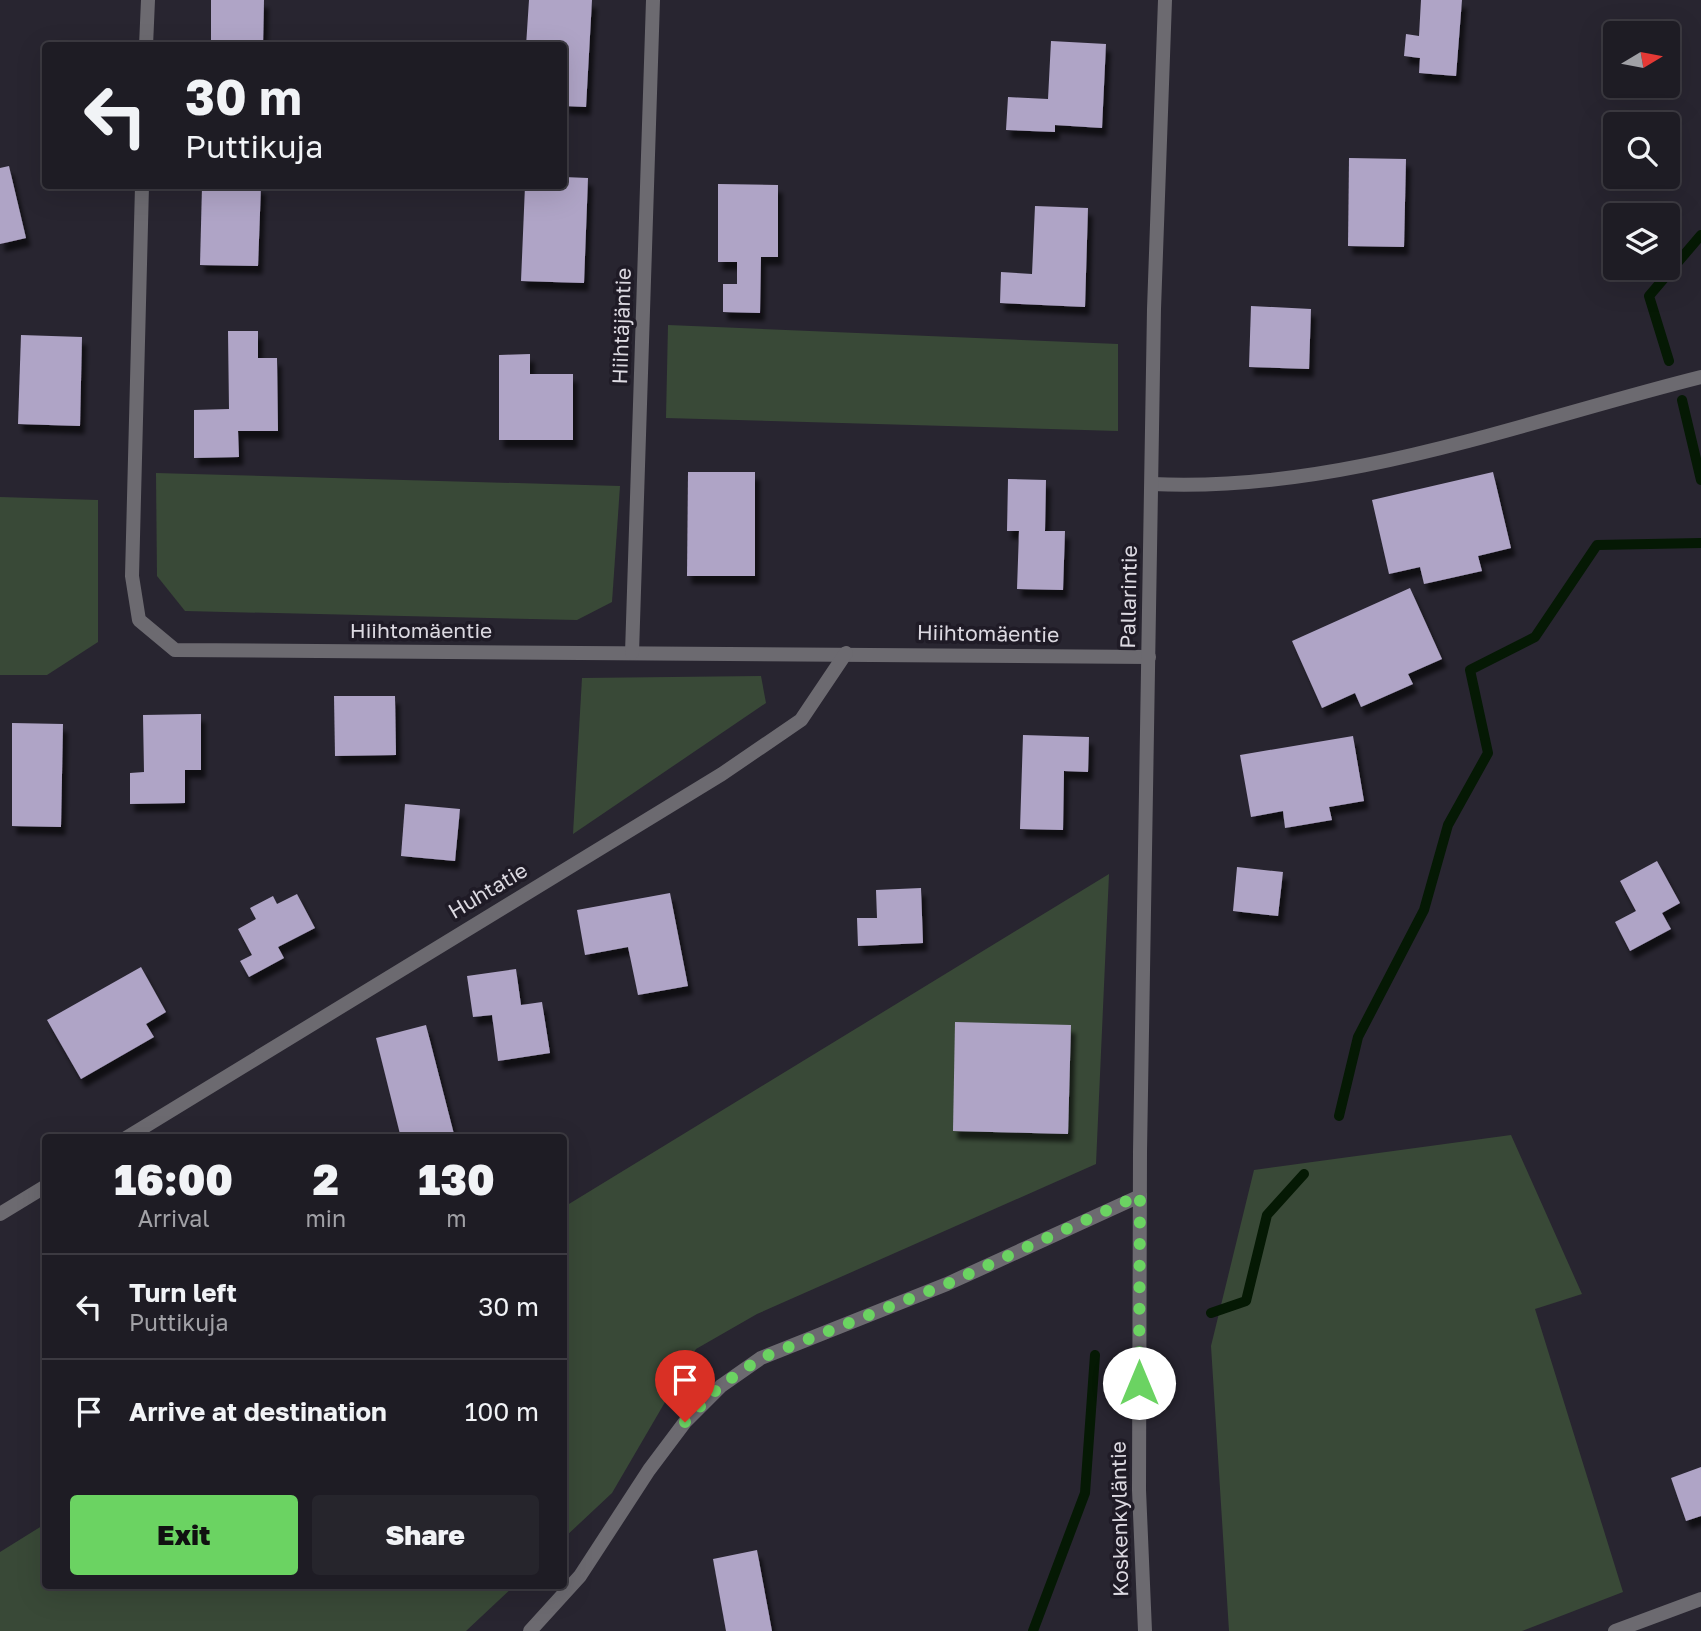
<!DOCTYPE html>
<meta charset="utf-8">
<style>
body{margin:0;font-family:"Golos Text",sans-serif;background:#26252c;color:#f1f3f6;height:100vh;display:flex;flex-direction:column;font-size:26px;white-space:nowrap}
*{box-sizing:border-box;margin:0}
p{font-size:23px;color:#a1a1a6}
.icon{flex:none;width:38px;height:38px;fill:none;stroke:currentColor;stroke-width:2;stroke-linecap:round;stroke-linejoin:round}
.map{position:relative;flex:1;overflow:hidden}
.side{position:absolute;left:42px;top:1134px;width:525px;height:455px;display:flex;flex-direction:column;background:#1e1c24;border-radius:7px;box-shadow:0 7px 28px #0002,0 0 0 2px #3c3a41}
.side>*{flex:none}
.banner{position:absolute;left:42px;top:42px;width:525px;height:147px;border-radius:7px;box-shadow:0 7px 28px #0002,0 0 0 2px #3c3a41;background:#1e1c24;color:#f1f3f6;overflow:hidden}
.needle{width:46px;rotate:80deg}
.fabs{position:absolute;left:1603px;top:21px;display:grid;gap:14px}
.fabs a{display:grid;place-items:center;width:77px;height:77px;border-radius:7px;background:#1e1c24;box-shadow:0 7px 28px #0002,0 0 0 2px #3c3a41;font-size:35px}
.pin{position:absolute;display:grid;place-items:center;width:60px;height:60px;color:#fff;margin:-72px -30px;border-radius:50% 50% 50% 0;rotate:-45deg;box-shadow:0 0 7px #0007}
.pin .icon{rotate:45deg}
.me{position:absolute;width:77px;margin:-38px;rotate:0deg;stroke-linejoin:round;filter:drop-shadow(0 0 5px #0008)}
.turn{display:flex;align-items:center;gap:24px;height:147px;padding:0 28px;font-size:32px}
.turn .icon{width:91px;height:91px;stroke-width:2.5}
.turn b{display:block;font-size:49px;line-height:60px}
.eta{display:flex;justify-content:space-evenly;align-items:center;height:119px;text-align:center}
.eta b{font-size:42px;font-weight:800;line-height:49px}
.action{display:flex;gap:14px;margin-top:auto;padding:14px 28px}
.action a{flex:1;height:80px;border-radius:7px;background:#6bd362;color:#111;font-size:28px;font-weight:800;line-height:80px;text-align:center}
.action a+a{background:#26252c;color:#f1f3f6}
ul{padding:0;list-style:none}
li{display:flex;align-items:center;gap:21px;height:105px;padding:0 28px;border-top:2px solid #3c3a41}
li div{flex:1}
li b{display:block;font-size:26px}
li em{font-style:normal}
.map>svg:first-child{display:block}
.green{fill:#394937}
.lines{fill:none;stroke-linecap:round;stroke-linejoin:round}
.stream{stroke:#051904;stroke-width:10}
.building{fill:#afa4c6;filter:url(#shadow)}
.service{stroke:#6c6a70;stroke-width:14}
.minor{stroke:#6c6a70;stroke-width:14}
.tertiary{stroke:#6c6a70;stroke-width:14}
.route{stroke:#6bd362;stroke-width:12;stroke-dasharray:0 21.6}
.labels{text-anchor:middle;stroke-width:7;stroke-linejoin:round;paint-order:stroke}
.street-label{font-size:21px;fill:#dcd9e1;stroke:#1f1b26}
</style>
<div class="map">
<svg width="1701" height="1631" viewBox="0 0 1701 1631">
<defs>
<filter id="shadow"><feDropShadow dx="4.5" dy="8" stdDeviation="2" flood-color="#0009"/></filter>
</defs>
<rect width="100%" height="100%" fill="#282530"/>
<!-- green -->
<g class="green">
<path d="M668 325 1118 344V431L666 418Z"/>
<path d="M156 473 620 486 612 602 577 620 185 611 157 576Z"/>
<path d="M0 497 98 500V642L47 675H0Z"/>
<path d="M761 676 766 703 573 834 582 678Z"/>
<path d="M1109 874 1096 1164 757 1314 696 1349 612 1493 564 1538V1207Z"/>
<path d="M1511 1135 1582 1294 1535 1309 1623 1592 1522 1631H1229L1211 1346 1254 1170Z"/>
<path d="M45 1524 46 1586H514L466 1631H0V1552Z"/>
</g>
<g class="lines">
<!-- stream -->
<g class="stream">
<path d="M1669 361 1649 296 1701 235"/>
<path d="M1682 400 1701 480"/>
<path d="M1339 1116 1358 1037 1424 910 1448 825 1488 753 1470 670 1535 637 1597 545 1701 543"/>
<path d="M1211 1313 1246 1301 1267 1215 1304 1174"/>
<path d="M1033 1631 1085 1493 1095 1355"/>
</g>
</g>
<!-- building -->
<g class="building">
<path d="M211 0H264L263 46H211Z"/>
<path d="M529 0H592L586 107 564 106V46H526Z"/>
<path d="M1421 0H1462L1456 76 1419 73 1420 58 1404 56 1406 34 1419 36Z"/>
<path d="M1051 41 1106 44 1102 128 1055 125V132L1006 130 1008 97 1048 99Z"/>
<path d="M1349 158 1406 159 1404 247 1348 246Z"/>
<path d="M9 166 26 238 0 244V168Z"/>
<path d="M564 177 588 178 584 283 521 281 525 186H564Z"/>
<path d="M718 184 778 185V257H761L760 313 723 312V284H737V262H718Z"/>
<path d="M202 186H261L258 266 200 265Z"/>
<path d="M1035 206 1088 208 1085 307 1000 303 1001 272 1032 274Z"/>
<path d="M1251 306 1311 309 1309 369 1249 367Z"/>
<path d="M228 331H258V358H277L278 431H238L239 457 194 458V410L229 409Z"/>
<path d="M21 335 82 337 80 426 18 424Z"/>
<path d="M530 354V374H573V440H499V355Z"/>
<path d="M688 472H755V576H687Z"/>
<path d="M1493 472 1511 548 1478 556 1482 571 1424 584 1420 567 1389 574 1372 500Z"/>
<path d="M1008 479 1046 480 1045 531H1065L1063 590 1017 589 1019 531H1007Z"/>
<path d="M1410 588 1442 659 1408 674 1413 684 1361 707 1355 693 1322 708 1292 641Z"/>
<path d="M334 696H395L396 755 335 756Z"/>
<path d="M201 714V770H185V803L130 804V773L144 772 143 715Z"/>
<path d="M12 723 63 724 61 827 12 826Z"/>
<path d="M1023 735 1089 737 1088 772 1064 771 1063 830 1020 829Z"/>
<path d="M1353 736 1364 801 1329 807 1332 820 1285 828 1283 811 1251 817 1240 755Z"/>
<path d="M405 804 460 809 455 861 401 856Z"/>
<path d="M1657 861 1680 903 1662 913 1671 929 1630 951 1615 922 1636 911 1620 881Z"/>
<path d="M1237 867 1283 872 1278 916 1233 911Z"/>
<path d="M921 888 923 943 858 946 857 918H877L876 890Z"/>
<path d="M670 893 688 986 638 995 628 947 585 955 577 910Z"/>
<path d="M297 894 315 928 278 947 284 958 249 977 240 961 252 955 238 929 256 919 250 908 273 896 277 904Z"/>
<path d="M141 967 166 1012 146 1024 154 1037 81 1079 47 1020Z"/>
<path d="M516 969 521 1005 542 1002 550 1053 498 1061 492 1015 473 1017 467 976Z"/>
<path d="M955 1022 1071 1025 1068 1134 953 1131Z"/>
<path d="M426 1025 455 1138H401L376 1038Z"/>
<path d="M1701 1467V1516L1686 1521 1671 1478Z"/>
<path d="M757 1550 772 1631H726L713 1559Z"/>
</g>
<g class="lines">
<!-- service -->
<path class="service" d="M1152 484C1340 493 1521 422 1701 377"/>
<!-- minor -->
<g class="minor">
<path d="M146 46 148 0"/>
<path d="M142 186 132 576 139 620 175 650 1149 657"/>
<path d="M632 653 653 0"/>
<path d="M126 1138 722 774 801 720 846 653"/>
<path d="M0 1214 46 1186"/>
<path d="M530 1631 580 1576 649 1470 685 1422 721 1386 761 1358 947 1284 1140 1196"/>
<path d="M1615 1631 1701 1599"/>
</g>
<!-- tertiary -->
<path class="tertiary" d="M1145 1631 1139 1490 1140 1152 1154 309 1165 0"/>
</g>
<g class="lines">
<!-- route -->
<path class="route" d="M685 1422 720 1386 761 1358 947 1284 1140 1195 1139 1383"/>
</g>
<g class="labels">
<!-- street labels -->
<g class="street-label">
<text transform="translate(622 326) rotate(-88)" y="7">Hiihtäjäntie</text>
<text transform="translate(1129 597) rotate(-89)" y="7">Pallarintie</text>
<text x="421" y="638">Hiihtomäentie</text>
<text transform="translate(988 634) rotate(1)" y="7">Hiihtomäentie</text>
<text transform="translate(488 891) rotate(-31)" y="7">Huhtatie</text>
<text transform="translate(1120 1519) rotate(-91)" y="7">Koskenkyläntie</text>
</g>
</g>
</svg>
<div class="fabs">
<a><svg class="needle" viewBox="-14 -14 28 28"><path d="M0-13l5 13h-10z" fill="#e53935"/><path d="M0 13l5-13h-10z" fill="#a1a1a6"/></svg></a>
<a><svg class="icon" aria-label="search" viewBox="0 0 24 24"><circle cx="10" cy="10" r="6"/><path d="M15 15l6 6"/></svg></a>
<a><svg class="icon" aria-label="layers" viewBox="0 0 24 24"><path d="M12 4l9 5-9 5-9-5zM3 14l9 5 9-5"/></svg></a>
</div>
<div class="pin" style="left:685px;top:1422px;background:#d93025"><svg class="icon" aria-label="arrive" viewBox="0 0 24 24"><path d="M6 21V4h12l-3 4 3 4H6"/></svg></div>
<svg class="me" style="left:1139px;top:1383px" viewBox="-20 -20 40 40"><circle r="19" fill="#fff"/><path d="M0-13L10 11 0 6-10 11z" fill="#6bd362"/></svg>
<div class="banner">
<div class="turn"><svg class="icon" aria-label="left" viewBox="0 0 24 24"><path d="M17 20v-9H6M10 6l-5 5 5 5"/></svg><div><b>30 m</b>Puttikuja</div></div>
</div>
<section class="side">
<div class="eta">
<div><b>16:00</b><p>Arrival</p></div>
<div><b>2</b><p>min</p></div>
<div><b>130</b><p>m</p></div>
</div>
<ul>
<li><svg class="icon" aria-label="left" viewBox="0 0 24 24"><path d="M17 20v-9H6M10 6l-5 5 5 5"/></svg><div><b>Turn left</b><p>Puttikuja</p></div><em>30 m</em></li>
<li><svg class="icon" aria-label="arrive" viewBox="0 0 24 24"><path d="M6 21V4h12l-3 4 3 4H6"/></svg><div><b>Arrive at destination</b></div><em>100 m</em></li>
</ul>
<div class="action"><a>Exit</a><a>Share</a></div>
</section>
</div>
